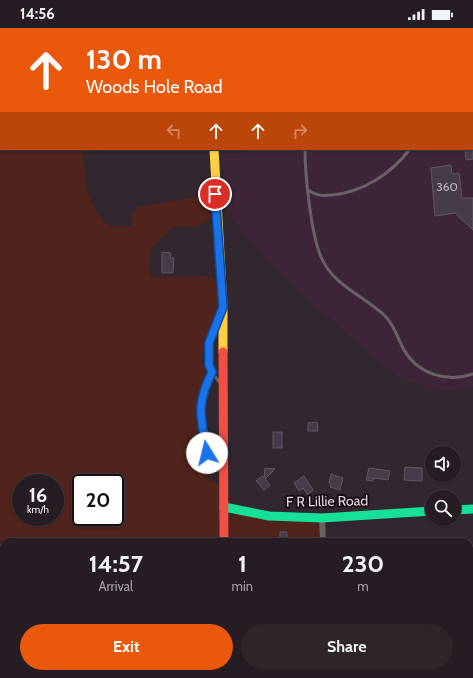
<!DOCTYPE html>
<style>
body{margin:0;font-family:Cabin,sans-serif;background:#2e252b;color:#f1f3f6;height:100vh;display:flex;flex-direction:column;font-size:15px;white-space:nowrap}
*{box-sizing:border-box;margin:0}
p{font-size:13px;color:#a4a1a6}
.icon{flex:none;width:22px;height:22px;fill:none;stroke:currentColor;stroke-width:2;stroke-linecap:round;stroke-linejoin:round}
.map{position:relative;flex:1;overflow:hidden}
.sheet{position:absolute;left:0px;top:510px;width:473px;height:140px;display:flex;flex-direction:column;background:#261c23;border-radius:12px 12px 0 0;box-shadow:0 1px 3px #0004,0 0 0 1px #423a41}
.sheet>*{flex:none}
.banner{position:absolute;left:0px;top:0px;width:473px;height:122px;box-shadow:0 1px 3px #0004,0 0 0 1px #423a41;background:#ea580c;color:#fff;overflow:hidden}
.controls{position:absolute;left:425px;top:418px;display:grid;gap:8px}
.controls a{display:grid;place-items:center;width:36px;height:36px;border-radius:50%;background:#261c23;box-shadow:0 1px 3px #0004,0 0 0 1px #423a41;font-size:20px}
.speed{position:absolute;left:12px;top:446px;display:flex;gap:8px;font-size:20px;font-weight:700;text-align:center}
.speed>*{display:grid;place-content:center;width:52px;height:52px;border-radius:50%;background:#261c23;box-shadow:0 1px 3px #0004,0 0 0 1px #423a41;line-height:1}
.speed small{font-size:10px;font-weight:400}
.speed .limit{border:2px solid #111;border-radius:6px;background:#fff;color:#111}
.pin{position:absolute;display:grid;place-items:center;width:34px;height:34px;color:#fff;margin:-17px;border:2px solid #fff;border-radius:50%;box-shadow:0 1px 4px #0007}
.me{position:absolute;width:44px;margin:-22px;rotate:351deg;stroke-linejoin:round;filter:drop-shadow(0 0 3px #0008)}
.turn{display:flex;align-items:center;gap:14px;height:84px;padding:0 20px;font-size:18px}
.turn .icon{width:52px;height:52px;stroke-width:2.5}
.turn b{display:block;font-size:28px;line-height:34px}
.lanes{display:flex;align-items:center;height:38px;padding:0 20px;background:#0003;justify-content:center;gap:20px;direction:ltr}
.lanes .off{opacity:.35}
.eta{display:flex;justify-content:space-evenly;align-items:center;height:68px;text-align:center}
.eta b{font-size:24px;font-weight:700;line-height:28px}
.button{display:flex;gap:8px;margin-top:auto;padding:8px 20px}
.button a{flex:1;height:46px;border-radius:24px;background:#ea580c;color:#fff;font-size:16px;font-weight:700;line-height:46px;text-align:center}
.button a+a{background:#2e252b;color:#f1f3f6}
.status{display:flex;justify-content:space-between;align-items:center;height:28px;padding:0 20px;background:#261c23;direction:ltr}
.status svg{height:11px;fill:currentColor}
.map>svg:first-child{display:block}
.built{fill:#3d2537}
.green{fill:#50231c;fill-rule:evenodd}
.building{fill:#463b48;stroke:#605860}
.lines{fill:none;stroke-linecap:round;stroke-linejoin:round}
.lane{stroke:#696265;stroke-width:3}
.street{stroke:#696265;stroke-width:6}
.fast{stroke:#16e098;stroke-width:9}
.slow{stroke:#ffcf43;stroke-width:9}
.jam{stroke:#f24e42;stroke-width:9}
.route-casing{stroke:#114b97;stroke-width:10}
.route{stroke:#1a73e8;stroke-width:7}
.labels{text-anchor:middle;stroke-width:4;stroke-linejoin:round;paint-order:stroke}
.number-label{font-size:12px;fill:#bcafba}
.street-label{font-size:14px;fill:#e4d6e0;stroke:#180f16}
</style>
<div class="status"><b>14:56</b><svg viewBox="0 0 49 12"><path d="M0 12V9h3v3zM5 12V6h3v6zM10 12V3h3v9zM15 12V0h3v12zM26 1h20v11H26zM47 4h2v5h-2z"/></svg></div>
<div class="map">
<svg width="473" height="650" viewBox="0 0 473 650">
<rect width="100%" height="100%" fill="#32262f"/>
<!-- built -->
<path class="built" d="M414 0H473V359L438 364 398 349 304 268 227 187 222 127 252 121H472V1Z"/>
<!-- green -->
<g class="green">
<path d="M0 0H10L1 1V121H83L86 161 96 183 108 198H131L133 183 138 179 201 168 207 173 210 191C203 201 183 198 172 199L150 222 149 246 153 249 211 248 217 253 218 282 204 316 202 331 207 350 199 366 196 376 206 448 209 452 215 453 219 459V514H4V646H215V650H0ZM21 455H55V489H21ZM81 455H115V489H81Z"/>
<path d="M235 485 315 495 320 501 321 514H229V492Z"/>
<rect x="229" y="646" width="95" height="4"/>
</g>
<!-- building -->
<g class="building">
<path d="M465 121H473V131L466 132Z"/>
<path d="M451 137 452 146 459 145 462 170H473V202L455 185 435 188 431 140Z"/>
<path d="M162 224 171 225 170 230H174L173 245H162Z"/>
<path d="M317 394 318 403H308V395Z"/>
<rect x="273" y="404" width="9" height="16"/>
<path d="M405 439 422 440V453L404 452Z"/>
<path d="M265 440 275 441 265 451 270 457 264 462 256 453 262 448 264 450Z"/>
<path d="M369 440 390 443 388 452 373 450V453L366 452Z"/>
<path d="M331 446 343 450 340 462 330 459 331 456 329 455Z"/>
<path d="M304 448 313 462 308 467 303 460 299 463 294 455Z"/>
<path d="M280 504H287V513L280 514Z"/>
</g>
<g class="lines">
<!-- lane -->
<g class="lane">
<path d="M422 0V1"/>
<path d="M305 121C305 148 311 205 321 229 334 258 361 266 383 286 394 296 397 309 404 322 418 346 447 355 473 346"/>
<path d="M308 162C317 168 322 168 332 167 363 164 391 146 410 121"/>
<path d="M212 344 219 354"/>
<path d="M209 440 199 381 202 368 212 344C204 325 211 308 218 290"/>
</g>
<!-- street -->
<g class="street">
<path d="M322 490 323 514"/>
<path d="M328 646V650"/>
</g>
<!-- fast -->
<g class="fast">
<path d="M224 479 269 488 322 490 432 483"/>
<path d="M454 482 473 481"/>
</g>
<!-- slow -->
<g class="slow">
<path d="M214 121 223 279V324"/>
<path d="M223 646V650"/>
</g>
<!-- jam -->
<g class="jam">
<path d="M212 0V1"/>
<path d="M223 324 224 514"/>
</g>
</g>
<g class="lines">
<defs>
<path id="route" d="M207 425C201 389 195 379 212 344L209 337V315L223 279 215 166"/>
</defs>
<!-- route casing -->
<use href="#route" class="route-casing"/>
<!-- route -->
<use href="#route" class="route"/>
</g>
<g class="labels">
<!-- number labels -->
<g class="number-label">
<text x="447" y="163">360</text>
</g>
<!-- street labels -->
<g class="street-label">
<text transform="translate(327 473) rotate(-1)" y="5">F R Lillie Road</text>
</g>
</g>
</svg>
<div class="controls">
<a><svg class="icon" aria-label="sound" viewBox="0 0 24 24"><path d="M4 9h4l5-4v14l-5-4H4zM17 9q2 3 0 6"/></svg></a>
<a><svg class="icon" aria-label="search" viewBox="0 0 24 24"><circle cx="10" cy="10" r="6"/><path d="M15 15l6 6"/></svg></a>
</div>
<div class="speed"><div>16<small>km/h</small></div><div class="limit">20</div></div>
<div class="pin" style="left:215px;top:166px;background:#d93025"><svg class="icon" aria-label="arrive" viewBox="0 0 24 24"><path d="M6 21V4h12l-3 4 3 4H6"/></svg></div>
<svg class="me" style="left:207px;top:425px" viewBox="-20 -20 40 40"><circle r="19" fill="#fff"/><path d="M0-13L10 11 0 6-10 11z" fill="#1a73e8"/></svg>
<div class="banner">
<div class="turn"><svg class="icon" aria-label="ahead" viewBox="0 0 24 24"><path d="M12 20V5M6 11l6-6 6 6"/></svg><div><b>130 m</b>Woods Hole Road</div></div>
<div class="lanes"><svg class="icon off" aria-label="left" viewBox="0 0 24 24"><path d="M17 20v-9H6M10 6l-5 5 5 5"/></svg><svg class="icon" aria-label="ahead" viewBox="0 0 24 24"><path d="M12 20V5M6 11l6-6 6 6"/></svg><svg class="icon" aria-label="ahead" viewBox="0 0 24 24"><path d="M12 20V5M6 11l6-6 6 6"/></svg><svg class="icon off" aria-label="right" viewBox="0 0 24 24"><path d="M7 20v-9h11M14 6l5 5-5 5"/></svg></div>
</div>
<section class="sheet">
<div class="eta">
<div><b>14:57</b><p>Arrival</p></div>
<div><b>1</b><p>min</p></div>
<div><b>230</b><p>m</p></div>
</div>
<div class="button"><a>Exit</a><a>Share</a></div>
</section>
</div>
